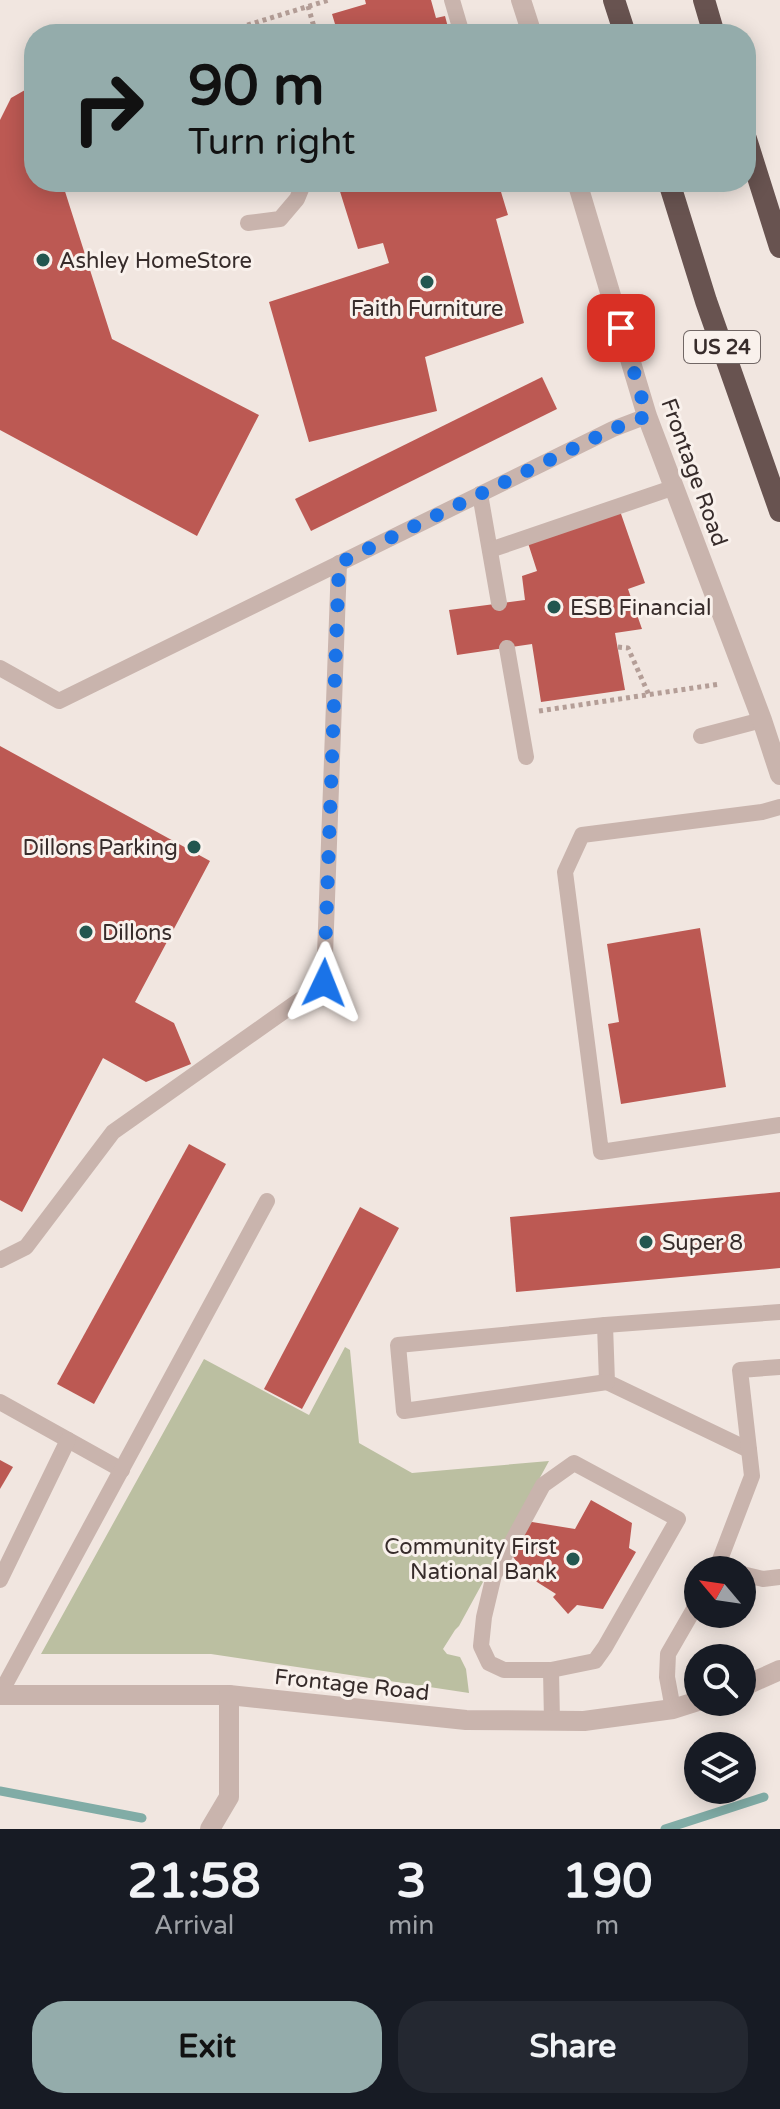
<!DOCTYPE html>
<style>
body{margin:0;font-family:"Varela Round",sans-serif;background:#242831;color:#f1f3f6;height:100vh;display:flex;flex-direction:column;font-size:30px;white-space:nowrap}
*{box-sizing:border-box;margin:0}
p{font-size:26px;color:#9ea1a6}
.icon{flex:none;width:44px;height:44px;fill:none;stroke:currentColor;stroke-width:2;stroke-linecap:round;stroke-linejoin:round}
.map{position:relative;height:1829px;overflow:hidden}
.side{display:flex;flex-direction:column;background:#171b24;flex:1}
.side>*{flex:none}
.hud{position:absolute;left:24px;top:24px;width:732px;height:168px;border-radius:32px;box-shadow:0 4px 20px #0003;background:#94acab;color:#111;overflow:hidden}
.needle{width:52px;rotate:299deg}
.fabs{position:absolute;left:684px;top:1556px;display:grid;gap:16px}
.fabs a{display:grid;place-items:center;width:72px;height:72px;border-radius:50%;background:#171b24;box-shadow:0 4px 20px #0003;font-size:40px}
.pin{position:absolute;display:grid;place-items:center;width:68px;height:68px;color:#fff;margin:-34px;border-radius:16px;box-shadow:0 4px 12px #0006}
.me{position:absolute;width:88px;margin:-44px;rotate:2deg;stroke-linejoin:round;filter:drop-shadow(0 0 6px #0008)}
.turn{display:flex;align-items:center;gap:28px;height:168px;padding:0 32px;font-size:36px}
.turn .icon{width:104px;height:104px;stroke-width:2.5}
.turn b{display:block;font-size:56px;line-height:68px}
.eta{display:flex;justify-content:space-evenly;align-items:center;height:136px;text-align:center}
.eta b{font-size:48px;font-weight:700;line-height:56px}
.primary-button{display:flex;gap:16px;margin-top:auto;padding:16px 32px}
.primary-button a{flex:1;height:92px;border-radius:32px;background:#94acab;color:#111;font-size:32px;font-weight:700;line-height:92px;text-align:center}
.primary-button a+a{background:#242831;color:#f1f3f6}
.map>svg:first-child{display:block}
.green{fill:#bbbfa1}
.lines{fill:none;stroke-linecap:round;stroke-linejoin:round}
.stream{stroke:#81aca6;stroke-width:9}
.building{fill:#bc5953}
.path{stroke:#b49e97;stroke-width:5;stroke-dasharray:4 4;stroke-linecap:butt}
.service{stroke:#c9b4ad;stroke-width:16}
.tertiary{stroke:#c9b4ad;stroke-width:20}
.trunk{stroke:#685350;stroke-width:22}
.route{stroke:#1a73e8;stroke-width:14;stroke-dasharray:0 25.2}
.poi-dot{fill:#23564f;stroke:#f9f1ec;stroke-width:3}
.labels{text-anchor:middle;stroke-width:6;stroke-linejoin:round;paint-order:stroke}
.shield{fill:#f9f1ec;stroke:#716765;stroke-width:2}
.shield-label{font-size:20px;font-weight:bold;fill:#372c2b}
.poi-label{font-size:22px;fill:#372c2b;stroke:#f9f1ec;text-anchor:start}
.street-label{font-size:22px;fill:#372c2b;stroke:#f9f1ec}
</style>
<div class="map">
<svg width="780" height="1829" viewBox="0 0 780 1829">
<rect width="100%" height="100%" fill="#f1e6e0"/>
<!-- green -->
<path class="green" d="M345 1347 350 1350 359 1443 412 1473 549 1461 459 1626 455 1630 443 1649 447 1654 460 1657 466 1669 469 1693 211 1654H41L204 1359 309 1415Z"/>
<g class="lines">
<!-- stream -->
<g class="stream">
<path d="M0 1791 142 1818"/>
<path d="M665 1829 764 1797"/>
</g>
</g>
<!-- building -->
<g class="building">
<path d="M365 0H431L436 18 445 16 449 31 441 34H338L332 14 366 4Z"/>
<path d="M32 86 34 92V182H62L112 339 259 415 197 536 0 430V120L11 98Z"/>
<path d="M337 182H498L508 215 496 219 524 323 425 357 437 411 309 442 269 302 389 263 383 243 358 249Z"/>
<path d="M542 377 557 409 311 531 295 499Z"/>
<path d="M620 511 645 583 628 589 642 629 615 633 625 690 541 702 532 644 457 655 449 610 525 600 522 576 537 571 528 543Z"/>
<path d="M0 746 210 861 135 1002 174 1023 191 1064 146 1082 103 1058 22 1212 0 1200Z"/>
<path d="M700 928 726 1087 621 1104 608 1024 619 1022 607 944Z"/>
<path d="M189 1144 226 1164 94 1404 57 1384Z"/>
<path d="M780 1192V1268L516 1292 510 1217Z"/>
<path d="M360 1207 399 1228 302 1409 264 1389Z"/>
<path d="M0 1460 13 1467 0 1489Z"/>
<path d="M591 1500 632 1523 629 1548 636 1552 603 1609 577 1605 568 1614 553 1597 556 1594 537 1582 519 1565 509 1551 526 1521 575 1529Z"/>
</g>
<g class="lines">
<!-- path -->
<g class="path">
<path d="M308 6 316 34"/>
<path d="M240 34 238 28 329 0"/>
<path d="M618 647 628 648 649 695"/>
<path d="M539 711 720 684"/>
</g>
<!-- service -->
<g class="service">
<path d="M452 0 462 34"/>
<path d="M248 223 280 219 297 199 304 182"/>
<path d="M480 494 499 603"/>
<path d="M490 550 675 487"/>
<path d="M507 648 526 757"/>
<path d="M0 668 59 701 613 429 647 416"/>
<path d="M701 736 762 720"/>
<path d="M780 807 762 812 582 835 565 872 601 1152 780 1125"/>
<path d="M0 1260 26 1247 113 1132 324 983 339 563"/>
<path d="M605 1325 607 1382 749 1450"/>
<path d="M607 1382 404 1411 398 1345 605 1325 780 1312"/>
<path d="M0 1402 122 1470"/>
<path d="M574 1463 678 1519 605 1647 595 1661 551 1670H504L489 1663 481 1646 484 1617 494 1575 543 1485Z"/>
<path d="M716 1570 752 1476 740 1370 780 1367"/>
<path d="M742 1574 763 1579 780 1577"/>
<path d="M0 1580 68 1440"/>
<path d="M551 1670 552 1721"/>
<path d="M0 1694 267 1201"/>
<path d="M673 1709 667 1677 668 1654 698 1602"/>
</g>
<!-- tertiary -->
<g class="tertiary">
<path d="M521 0 532 34"/>
<path d="M577 182 647 416 762 720 780 775"/>
<path d="M742 1687 780 1670"/>
<path d="M0 1695H229L466 1720 584 1721 673 1709 698 1701"/>
<path d="M210 1829 229 1797V1695"/>
</g>
<!-- trunk -->
<g class="trunk">
<path d="M614 0 625 34"/>
<path d="M704 0 714 34"/>
<path d="M746 139 780 247"/>
<path d="M669 182 706 301 780 511"/>
</g>
</g>
<g class="lines">
<!-- route -->
<path class="route" d="M324 983 339 563 613 429 647 416 621 328"/>
</g>
<!-- markers -->
<g class="poi-dot">
<circle cx="43" cy="260" r="8"/>
<circle cx="427" cy="282" r="8"/>
<circle cx="554" cy="607" r="8"/>
<circle cx="194" cy="847" r="8"/>
<circle cx="86" cy="932" r="8"/>
<circle cx="646" cy="1242" r="8"/>
<circle cx="573" cy="1559" r="8"/>
</g>
<g class="labels">
<!-- shield labels -->
<rect class="shield" x="684" y="331" width="76" height="32" rx="6"/>
<g class="shield-label">
<text x="722" y="354">US 24</text>
</g>
<!-- poi labels -->
<g class="poi-label">
<text x="59" y="268">Ashley HomeStore</text>
<text x="427" y="316" text-anchor="middle">Faith Furniture</text>
<text x="570" y="615">ESB Financial</text>
<text x="178" y="855" text-anchor="end">Dillons Parking</text>
<text x="102" y="940">Dillons</text>
<text x="662" y="1250">Super 8</text>
<text x="557" y="1554" text-anchor="end">Community First<tspan x="557" dy="25">National Bank</tspan></text>
</g>
<!-- street labels -->
<g class="street-label">
<text transform="translate(695 472) rotate(70)" y="8">Frontage Road</text>
<text transform="translate(352 1684) rotate(6)" y="8">Frontage Road</text>
</g>
</g>
</svg>
<div class="fabs">
<a><svg class="needle" viewBox="-14 -14 28 28"><path d="M0-13l5 13h-10z" fill="#e53935"/><path d="M0 13l5-13h-10z" fill="#9ea1a6"/></svg></a>
<a><svg class="icon" aria-label="search" viewBox="0 0 24 24"><circle cx="10" cy="10" r="6"/><path d="M15 15l6 6"/></svg></a>
<a><svg class="icon" aria-label="layers" viewBox="0 0 24 24"><path d="M12 4l9 5-9 5-9-5zM3 14l9 5 9-5"/></svg></a>
</div>
<div class="pin" style="left:621px;top:328px;background:#d93025"><svg class="icon" aria-label="arrive" viewBox="0 0 24 24"><path d="M6 21V4h12l-3 4 3 4H6"/></svg></div>
<svg class="me" style="left:324px;top:983px" viewBox="-20 -20 40 40"><path d="M0-17L14 15 0 8-14 15z" fill="#1a73e8" stroke="#fff" stroke-width="4"/></svg>
<div class="hud">
<div class="turn"><svg class="icon" aria-label="right" viewBox="0 0 24 24"><path d="M7 20v-9h11M14 6l5 5-5 5"/></svg><div><b>90 m</b>Turn right</div></div>
</div>
</div>
<section class="side">
<div class="eta">
<div><b>21:58</b><p>Arrival</p></div>
<div><b>3</b><p>min</p></div>
<div><b>190</b><p>m</p></div>
</div>
<div class="primary-button"><a>Exit</a><a>Share</a></div>
</section>
